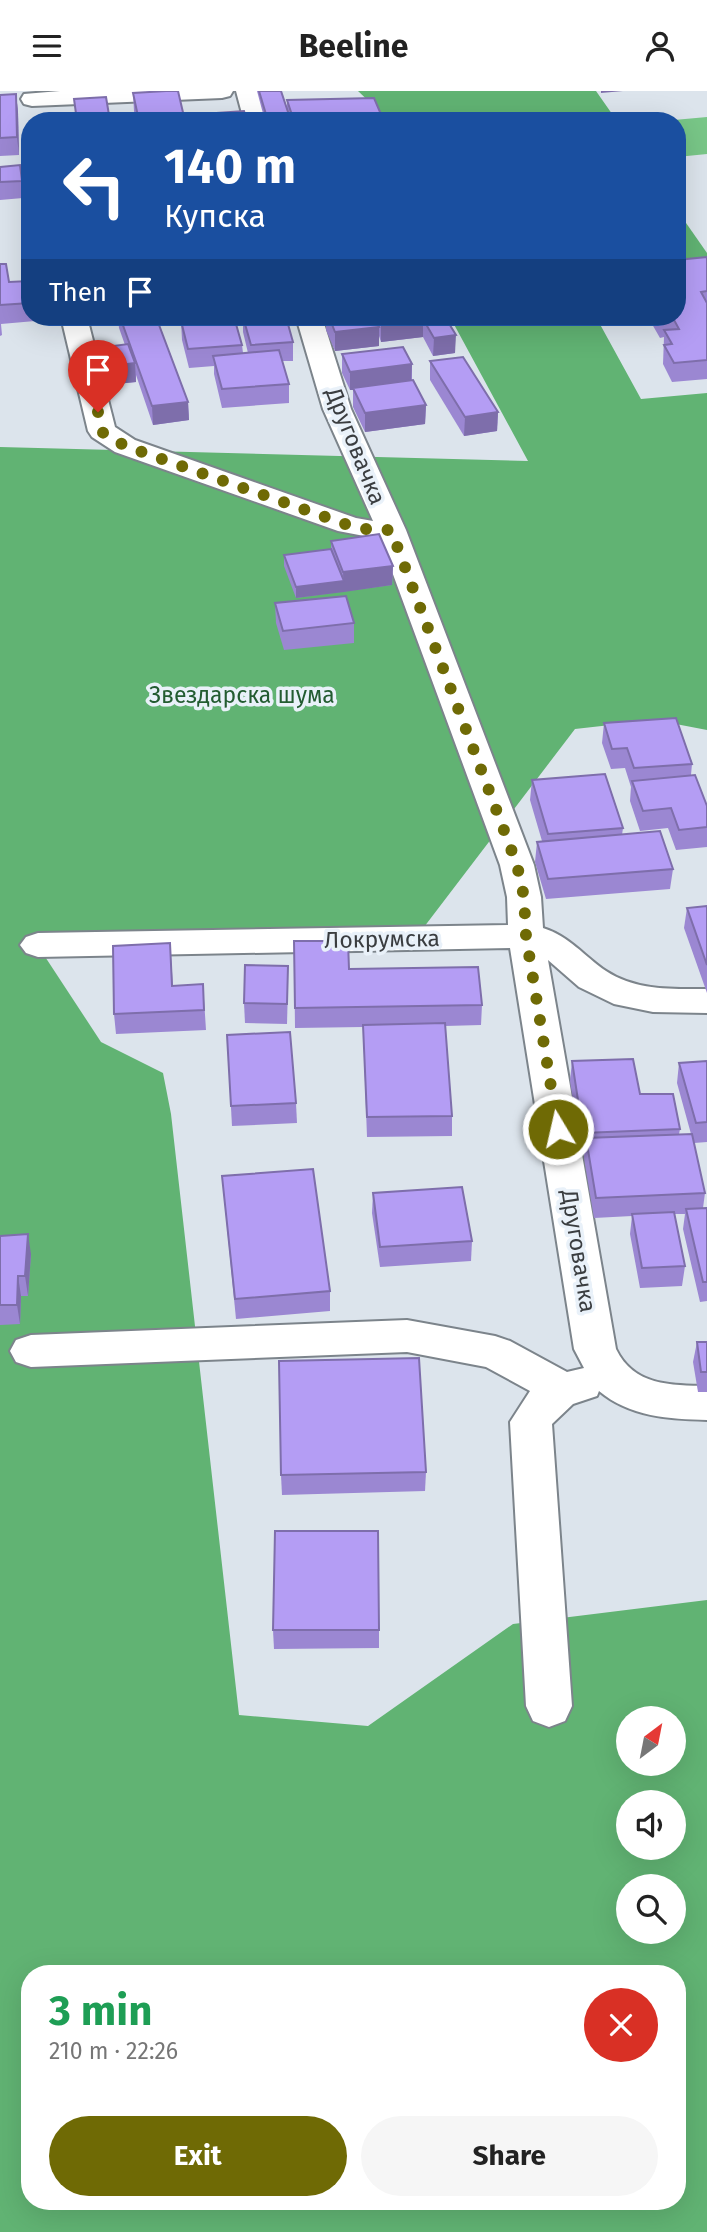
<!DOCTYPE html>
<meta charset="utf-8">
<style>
body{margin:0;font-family:"Fira Sans",sans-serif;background:#f6f6f6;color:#222;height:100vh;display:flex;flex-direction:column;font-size:26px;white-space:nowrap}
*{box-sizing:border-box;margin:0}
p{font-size:23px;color:#767676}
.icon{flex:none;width:38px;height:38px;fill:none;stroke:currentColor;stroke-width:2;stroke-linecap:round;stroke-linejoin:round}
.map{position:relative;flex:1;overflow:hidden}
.sheet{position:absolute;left:21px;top:1874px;width:665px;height:245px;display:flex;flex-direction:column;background:#fff;border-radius:28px;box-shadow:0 7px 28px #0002}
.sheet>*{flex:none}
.guide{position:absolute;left:21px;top:21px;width:665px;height:214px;border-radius:28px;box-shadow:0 7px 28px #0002;background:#1a4fa0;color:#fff;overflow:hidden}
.needle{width:46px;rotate:32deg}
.controls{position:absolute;left:616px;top:1615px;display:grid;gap:14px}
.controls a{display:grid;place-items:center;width:70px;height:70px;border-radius:50%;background:#fff;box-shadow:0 7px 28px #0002;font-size:35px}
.pin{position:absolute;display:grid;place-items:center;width:60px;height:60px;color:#fff;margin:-72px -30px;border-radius:50% 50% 50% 0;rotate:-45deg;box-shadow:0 0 7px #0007}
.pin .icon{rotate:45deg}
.me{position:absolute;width:77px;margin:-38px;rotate:351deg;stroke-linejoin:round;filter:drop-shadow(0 0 5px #0008)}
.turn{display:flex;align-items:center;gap:24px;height:147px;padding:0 28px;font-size:32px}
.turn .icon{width:91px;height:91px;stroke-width:2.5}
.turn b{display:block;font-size:49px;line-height:60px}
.then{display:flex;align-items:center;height:66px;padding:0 28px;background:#0003;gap:14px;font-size:26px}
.round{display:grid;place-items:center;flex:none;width:74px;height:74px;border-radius:37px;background:#f6f6f6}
.head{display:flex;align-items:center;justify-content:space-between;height:119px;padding:0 28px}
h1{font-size:42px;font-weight:700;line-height:52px;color:#1e9e55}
.primary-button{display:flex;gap:14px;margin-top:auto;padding:14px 28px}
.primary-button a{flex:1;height:80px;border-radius:42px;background:#6f6a05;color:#fff;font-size:28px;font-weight:700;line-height:80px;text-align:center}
.primary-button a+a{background:#f6f6f6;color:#222}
header{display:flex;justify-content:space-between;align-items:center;height:91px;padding:0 28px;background:#fff;font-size:32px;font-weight:700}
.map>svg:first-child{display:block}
.green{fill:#78c687}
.forest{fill:#61b373;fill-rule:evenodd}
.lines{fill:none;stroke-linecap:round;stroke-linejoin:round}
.minor-casing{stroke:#7c848b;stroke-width:4}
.minor{fill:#fff;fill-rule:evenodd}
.wall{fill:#9b87d2}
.shaded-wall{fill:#7e6eab}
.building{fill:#b49df4;stroke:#7e6eab;stroke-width:2}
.route{stroke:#6f6a05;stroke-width:12;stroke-dasharray:0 21.6}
.labels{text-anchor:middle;stroke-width:7;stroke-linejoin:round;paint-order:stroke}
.street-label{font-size:23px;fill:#3a3d40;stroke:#e9f1f9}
.park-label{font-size:23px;fill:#235c31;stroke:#e9f1f9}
</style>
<header><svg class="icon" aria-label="menu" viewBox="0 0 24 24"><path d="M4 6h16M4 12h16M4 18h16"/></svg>Beeline<svg class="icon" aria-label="person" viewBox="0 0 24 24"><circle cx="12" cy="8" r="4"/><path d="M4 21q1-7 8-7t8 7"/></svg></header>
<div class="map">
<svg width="707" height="2141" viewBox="0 0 707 2141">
<rect width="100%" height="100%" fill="#dce4ec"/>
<!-- green -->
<path class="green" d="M707 26V63L677 66V30H663Z"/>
<!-- forest -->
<g class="forest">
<path d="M358 0H596L617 30H382L379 20Z"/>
<path d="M677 119 707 162V177L677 182Z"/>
<path d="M450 226H596L641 308 707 302V639L655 629 575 638 421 840 38 855 101 951 163 982 171 1023 239 1624 368 1635 513 1533 707 1509V2141H0V356L528 370ZM628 1628H674V1673H628ZM628 1712H674V1757H628ZM628 1796H674V1841H628ZM30 1883H677V2110H30Z"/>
</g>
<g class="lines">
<defs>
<g id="minor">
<path d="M60 0H233L230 5 222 7 32 15 24 13 21 8 24 3Z"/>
<path d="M236 0H258L267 30H244Z"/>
<path d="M61 226H87L115 336 135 349 356 427 373 430 323 318 296 226H322L351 318 406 439 534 774 541 806 543 837C569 845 584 865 606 880 636 900 673 898 707 898V922L653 921 614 913 579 896 548 869 616 1258C634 1295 670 1294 707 1295V1329C669 1328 630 1326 599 1300L597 1305 573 1313 552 1333 572 1615 565 1630 549 1636 533 1630 526 1615 510 1331 530 1300 486 1276 407 1261 31 1276 16 1271 10 1260 16 1249 31 1244 407 1229 495 1245 510 1250 567 1281 584 1277 574 1258 510 857 38 866 26 862 20 854 26 846 38 842 508 834 507 806 500 774 380 448 338 440 115 361 92 346 88 340Z"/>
</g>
</defs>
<!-- minor casing -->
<use href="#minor" class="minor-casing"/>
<!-- minor -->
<use href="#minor" class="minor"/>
</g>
<!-- wall -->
<g class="wall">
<path d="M257 0H281L287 18V9L383 30H265Z"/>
<path d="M133 2 185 30H136L134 20Z"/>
<path d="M16 3 18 21 19 64 0 65V4Z"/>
<path d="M20 74 23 107 0 109V76Z"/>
<path d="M707 166V288L672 291 663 273 664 246 660 247 648 226H677Z"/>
<path d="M0 173 9 191 29 190 30 226H35V230L1 233 2 244 0 245Z"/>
<path d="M106 226H156L188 311 189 329 153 334 136 284V291L106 294 100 276 98 257 125 254 119 237 118 228 107 229Z"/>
<path d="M243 226H286L293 251V270H282L289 293V312L222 317 214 283V275L189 277 182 249 181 230 242 254 243 262H248L243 241Z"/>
<path d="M319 226H433L455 262 433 265 423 246 381 251 379 245V255L335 260 326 239V234H323Z"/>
<path d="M342 263 412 273V289L426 314 425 333 365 341 353 316V299H350L342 282Z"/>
<path d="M430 270 498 321 497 340 464 345 430 289Z"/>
<path d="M331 450 393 475 392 494 296 507 284 475V464L331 458Z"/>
<path d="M275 512 354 532V552L284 559 276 532Z"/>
<path d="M604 632 692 673 691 684 707 715V756L676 759 668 737 640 740 630 710 631 696 625 677 611 678 602 652Z"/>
<path d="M532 689 623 737 622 744 673 778 670 798 546 808 535 771 537 751 542 750 530 709Z"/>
<path d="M707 815V902L684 837 687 817Z"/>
<path d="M294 850 349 878 482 914 481 934 445 935 452 1025V1045L367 1046 363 936 295 937Z"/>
<path d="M170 852 173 895 203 893 206 939 116 943 114 923Z"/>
<path d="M288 895 287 933 245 932 244 912Z"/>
<path d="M227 944 296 1012 297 1032 232 1035Z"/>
<path d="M572 970 640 1003 680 1038 679 1043H691L677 992 679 972 707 970V1051L694 1052 705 1102 703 1117H707V1210L700 1211 683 1138 685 1123H674L685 1175 682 1195 640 1197 630 1143 632 1125 594 1127 584 1067V1061L581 1062 570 990Z"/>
<path d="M222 1085 330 1200V1220L236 1228Z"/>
<path d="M373 1102 472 1150 471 1170 380 1176 372 1122Z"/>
<path d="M0 1145 31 1163 28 1205H21L20 1233 0 1234Z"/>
<path d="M697 1251H707V1301H698L693 1271Z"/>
<path d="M426 1381 425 1400 282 1404 281 1384Z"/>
<path d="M273 1539H379V1557L274 1558Z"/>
</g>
<!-- shaded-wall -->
<g class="shaded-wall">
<path d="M601 0H623L601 2Z"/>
<path d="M16 3 18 21 19 64 17 46Z"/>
<rect x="323" y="226" width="3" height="8"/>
<path d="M423 228V246L381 251V232Z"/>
<path d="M379 236V255L335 260V241Z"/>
<path d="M456 244 455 262 433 265 434 247Z"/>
<path d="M135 272 136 291 106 294 104 276Z"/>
<path d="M412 273 411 292 353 297V299H350V281Z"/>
<path d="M188 311 189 329 153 334 152 315Z"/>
<path d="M426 314 425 333 365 341V322Z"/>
<path d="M498 321 497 340 464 345 465 326Z"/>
<path d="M393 475 392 494 344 501 343 481Z"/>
<path d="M344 490V501L296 507V496Z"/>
<path d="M28 1143 31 1163 28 1205 25 1185Z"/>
<path d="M18 1185 21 1205 20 1233 17 1214Z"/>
</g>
<!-- building -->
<g class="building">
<path d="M166 0H178L185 30H139L133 2Z"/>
<path d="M259 0H281L291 30H268Z"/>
<path d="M16 3 17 46 0 47V4Z"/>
<path d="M106 6 110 30H77L74 8Z"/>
<path d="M374 7 383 28 364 30H294L287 9Z"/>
<path d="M244 20 247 30H191L189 24Z"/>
<path d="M20 74 22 90 0 91V76Z"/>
<path d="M707 166V200L701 201 707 212V269L674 272 664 254 672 253 664 239 679 238 673 227 662 228 660 226H677V169Z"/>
<path d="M0 173H6L9 191 29 190 30 212 0 214Z"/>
<path d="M120 226H156L188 311 152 315Z"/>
<path d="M234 226 242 254 188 258 181 230Z"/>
<path d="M243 226H286L293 251 251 254Z"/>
<path d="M329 226H374L379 236 335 241Z"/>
<path d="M379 226H433L434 227 445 226 456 244 434 247 423 228 381 232Z"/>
<path d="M128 253 135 272 104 276 98 257Z"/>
<path d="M403 256 412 273 350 281 342 263Z"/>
<path d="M279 259 289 293 222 298 213 265Z"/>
<path d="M463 266 498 321 465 326 430 270Z"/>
<path d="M413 289 426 314 365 322 353 297Z"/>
<path d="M379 443 393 475 343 481 331 450Z"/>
<path d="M331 458 344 490 296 496 284 464Z"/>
<path d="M346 505 354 532 283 540 275 512Z"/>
<path d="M676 627 692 673 634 677 627 657 612 658 604 632Z"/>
<path d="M605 683 623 737 548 743 532 689Z"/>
<path d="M695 684 707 715V736L679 739 671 717 643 720 632 690Z"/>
<path d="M660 740 673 778 548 788 537 751Z"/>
<path d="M707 815V874L687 817Z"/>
<path d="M294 850H348L349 878 478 876 482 914 295 917Z"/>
<path d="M170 852 172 895 203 893 204 919 114 923 113 855Z"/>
<path d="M245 874 288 875 287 913 244 912Z"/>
<path d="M445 932 452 1025 367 1026 363 934Z"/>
<path d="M290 941 296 1012 231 1015 227 944Z"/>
<path d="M633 968 640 1003H673L680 1038 583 1042 572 970Z"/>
<path d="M707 970V1031L696 1032 679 972Z"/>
<path d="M692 1043 705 1102 596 1107 586 1047Z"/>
<path d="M313 1078 330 1200 235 1208 222 1085Z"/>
<path d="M462 1096 472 1150 380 1156 373 1102Z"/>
<path d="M707 1117V1191H703L686 1118Z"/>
<path d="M674 1121 685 1175 642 1177 632 1123Z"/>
<path d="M28 1143 25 1185H18L17 1214H0V1145Z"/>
<path d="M697 1251H707V1281H701Z"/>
<path d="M419 1267 426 1381 281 1384 279 1270Z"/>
<path d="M275 1440H378L379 1539H273Z"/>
</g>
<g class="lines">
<!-- route -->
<path class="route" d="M98 321 102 341 125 355 348 434 371 439H391L517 774 524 806 526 845 558 1038"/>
</g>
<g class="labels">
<!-- street labels -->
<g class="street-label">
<text transform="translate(356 355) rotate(68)" y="8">Друговачка</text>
<text transform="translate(382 848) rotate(-1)" y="8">Локрумска</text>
<text transform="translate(579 1160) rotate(81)" y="8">Друговачка</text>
</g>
<!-- park labels -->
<g class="park-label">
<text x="242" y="612">Звездарска шума</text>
</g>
</g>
</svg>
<div class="controls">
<a><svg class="needle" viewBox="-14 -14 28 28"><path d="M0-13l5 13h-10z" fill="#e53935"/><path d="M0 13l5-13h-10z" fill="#767676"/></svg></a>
<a><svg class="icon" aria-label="sound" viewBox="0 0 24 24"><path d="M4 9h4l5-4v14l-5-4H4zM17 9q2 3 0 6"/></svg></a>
<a><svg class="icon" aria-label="search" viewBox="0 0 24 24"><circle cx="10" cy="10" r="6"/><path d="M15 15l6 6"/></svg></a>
</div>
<div class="pin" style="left:98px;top:321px;background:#d93025"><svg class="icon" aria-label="arrive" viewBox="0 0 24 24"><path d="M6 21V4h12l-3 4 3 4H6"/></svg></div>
<svg class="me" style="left:558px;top:1038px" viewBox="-20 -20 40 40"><circle r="17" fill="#6f6a05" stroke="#fff" stroke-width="3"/><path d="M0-11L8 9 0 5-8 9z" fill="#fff"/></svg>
<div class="guide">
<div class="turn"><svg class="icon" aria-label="left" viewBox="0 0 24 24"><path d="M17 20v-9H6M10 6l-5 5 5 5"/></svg><div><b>140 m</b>Купска</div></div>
<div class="then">Then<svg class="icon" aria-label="arrive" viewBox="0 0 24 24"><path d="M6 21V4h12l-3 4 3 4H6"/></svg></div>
</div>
<section class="sheet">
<div class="head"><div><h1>3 min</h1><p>210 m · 22:26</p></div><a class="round" style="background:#d93025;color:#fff"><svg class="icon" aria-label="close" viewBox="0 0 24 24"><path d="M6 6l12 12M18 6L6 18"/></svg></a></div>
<div class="primary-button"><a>Exit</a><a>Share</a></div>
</section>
</div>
